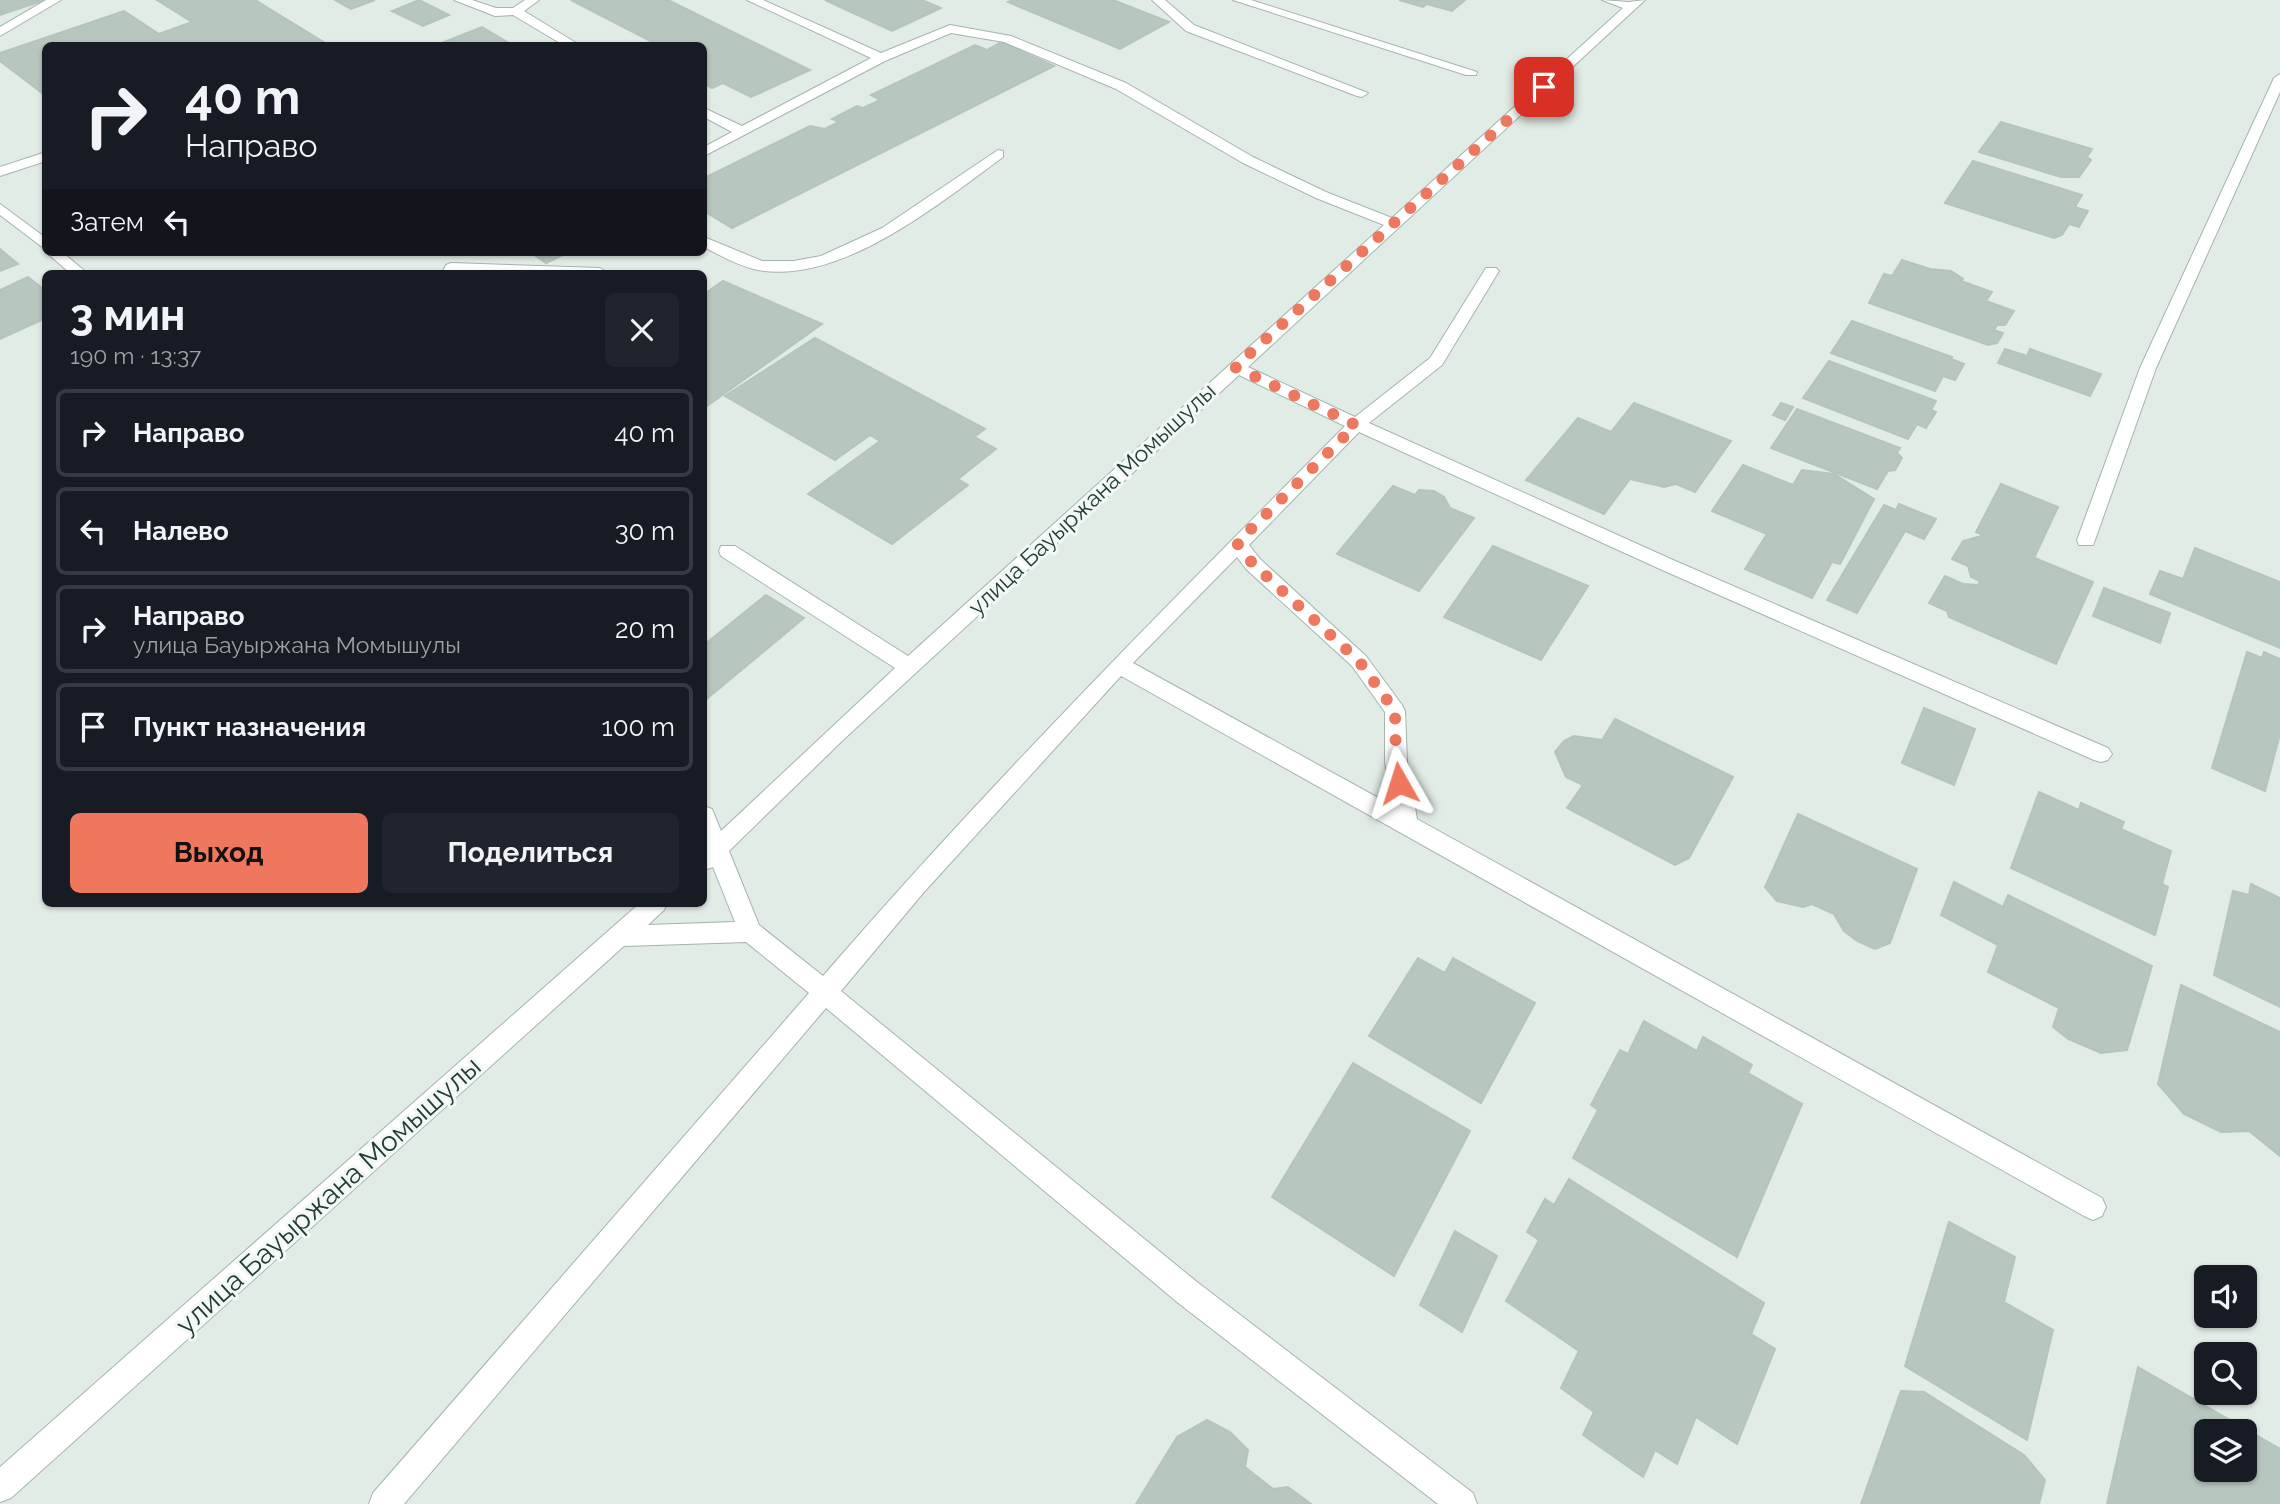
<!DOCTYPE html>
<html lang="ru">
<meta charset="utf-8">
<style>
body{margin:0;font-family:Raleway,sans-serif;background:#20242c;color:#f1f3f6;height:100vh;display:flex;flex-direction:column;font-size:26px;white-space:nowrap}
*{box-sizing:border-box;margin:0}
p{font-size:23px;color:#9ea1a6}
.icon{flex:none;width:38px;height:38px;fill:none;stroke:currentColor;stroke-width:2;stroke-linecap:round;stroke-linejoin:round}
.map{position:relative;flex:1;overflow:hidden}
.details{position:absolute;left:42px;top:270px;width:665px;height:637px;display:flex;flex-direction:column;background:#171b24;border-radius:10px;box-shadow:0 2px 5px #0004}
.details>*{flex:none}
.hud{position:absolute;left:42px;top:42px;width:665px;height:214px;border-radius:10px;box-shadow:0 2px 5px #0004;background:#171b24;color:#f1f3f6;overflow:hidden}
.fabs{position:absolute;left:2194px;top:1265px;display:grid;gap:14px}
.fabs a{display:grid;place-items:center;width:63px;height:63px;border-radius:10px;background:#171b24;box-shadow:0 2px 5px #0004;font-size:35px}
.pin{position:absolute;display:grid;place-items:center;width:60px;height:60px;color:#fff;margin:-30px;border-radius:14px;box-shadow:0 4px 10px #0006}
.me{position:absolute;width:77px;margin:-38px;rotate:354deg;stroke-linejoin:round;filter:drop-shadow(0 0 5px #0008)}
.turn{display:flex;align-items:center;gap:24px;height:147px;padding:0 28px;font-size:32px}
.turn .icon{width:91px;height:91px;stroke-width:2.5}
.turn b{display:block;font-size:49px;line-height:60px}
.then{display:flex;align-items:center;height:66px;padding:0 28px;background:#0003;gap:14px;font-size:26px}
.round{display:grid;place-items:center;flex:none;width:74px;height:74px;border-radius:10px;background:#20242c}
.overview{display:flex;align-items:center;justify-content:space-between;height:119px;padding:0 28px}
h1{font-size:42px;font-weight:700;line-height:52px}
.cta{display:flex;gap:14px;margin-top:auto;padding:14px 28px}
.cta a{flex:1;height:80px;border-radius:10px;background:#ee775d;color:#111;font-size:28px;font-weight:700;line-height:80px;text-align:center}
.cta a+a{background:#20242c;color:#f1f3f6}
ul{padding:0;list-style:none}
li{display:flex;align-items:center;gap:21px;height:88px;margin:0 14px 10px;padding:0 14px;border:4px solid #363941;border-radius:10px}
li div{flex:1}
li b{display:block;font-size:26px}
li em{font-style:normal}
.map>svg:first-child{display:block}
.building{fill:#b7c6bf;stroke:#b4c5bd;stroke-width:2;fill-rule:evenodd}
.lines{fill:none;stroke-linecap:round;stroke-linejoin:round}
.minor-casing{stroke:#a5b4ad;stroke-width:2}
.minor{fill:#fff;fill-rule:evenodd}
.route{stroke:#ee775d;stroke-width:12;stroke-dasharray:0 21.6}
.labels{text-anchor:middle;stroke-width:6;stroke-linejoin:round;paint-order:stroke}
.street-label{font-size:23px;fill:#223c33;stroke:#f2f8f5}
.near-street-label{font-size:28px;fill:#223c33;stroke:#f2f8f5}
</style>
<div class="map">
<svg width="2280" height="1504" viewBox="0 0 2280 1504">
<rect width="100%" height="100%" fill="#e2ece6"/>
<!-- building -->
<g class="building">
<path d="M0 0H45L0 15Z"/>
<path d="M157 0H255L330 46H46V96L0 61V53L124 11 159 34 192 22Z"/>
<path d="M335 0H375L351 9Z"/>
<path d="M419 0 449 15 423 26 392 11Z"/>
<path d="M571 0H668L810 70 751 97 723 83 712 88 704 83V46H660Z"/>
<path d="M825 0H922L941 8 892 31Z"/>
<path d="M1012 0H1113L1169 22 1120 49 1008 2Z"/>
<path d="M1399 0H1465L1452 11 1427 4 1423 7Z"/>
<path d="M482 27 514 46H434Z"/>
<path d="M1001 42 1054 66 732 228 704 211V178L810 126 825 129 839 122 832 119 857 106 863 108 880 100 871 95 975 45 987 50Z"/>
<path d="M2001 122 2092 149 2087 157 2091 160 2079 177H2061L1979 152Z"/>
<path d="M1973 161 2082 195 2075 207 2088 211 2079 227 2069 224 2062 235 2054 238 1945 203Z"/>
<path d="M0 249 18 264 0 271Z"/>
<path d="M530 252H569L546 263Z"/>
<path d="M1902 260 1930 269 1951 271 1963 279 1961 281 1992 292 1986 301 2014 311 2005 325H1997L1994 330 2003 333 1997 343 1988 345 1869 303 1884 274 1892 276Z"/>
<path d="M28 277 46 291V318L0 339V290Z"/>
<path d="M723 281 822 324 704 408V294Z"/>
<path d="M1852 321 1952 357 1951 359 1964 364 1955 380 1943 376 1935 391 1831 353Z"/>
<path d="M815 338 985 429 974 437 996 449 958 479 968 485 892 544 808 494 880 441 870 435 835 460 725 396Z"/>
<path d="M2005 349 2027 356 2030 349 2101 374 2090 396 1998 363Z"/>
<path d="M1829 361 1936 401 1931 410 1936 412 1926 428 1917 424 1908 439 1803 398Z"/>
<path d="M1634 403 1731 441 1695 492 1676 484 1664 487 1630 479 1604 514 1526 480 1578 418 1611 432Z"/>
<path d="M1781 403 1793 407 1785 420 1773 415Z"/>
<path d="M1797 409 1900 448 1897 453 1902 458 1895 470 1888 471 1877 489 1771 448Z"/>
<path d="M1743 465 1793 485 1802 470 1834 474 1874 499 1840 564 1832 562 1812 598 1745 569 1767 534 1712 511Z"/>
<path d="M2001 484 2058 507 2035 556 1976 532Z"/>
<path d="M1393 486 1415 495 1419 490 1434 491 1444 497 1450 508 1474 518 1419 591 1337 554Z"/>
<path d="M1899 504 1936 519 1924 539 1905 531 1857 613 1827 600 1884 505 1896 510Z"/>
<path d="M1981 536 2093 582 2056 664 1949 617 1947 611 1929 603 1945 576 1963 584 1978 585 1980 581 1971 577 1968 566 1952 559 1963 541Z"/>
<path d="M1493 546 1588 586 1541 660 1444 617Z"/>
<path d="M2195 548 2280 582V648L2150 594 2160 571 2183 579Z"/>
<path d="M2104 588 2170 613 2160 643 2093 616Z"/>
<path d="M766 595 804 618 704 701V645Z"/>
<path d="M2247 652 2262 658 2264 652 2280 659V734L2265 791 2212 768Z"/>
<path d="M1924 708 1975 729 1954 785 1902 763Z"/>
<path d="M1615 719 1733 777 1689 858 1675 865 1567 808 1583 785 1566 777 1555 752 1564 741 1574 736 1602 740Z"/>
<path d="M2039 792 2079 810 2081 803 2124 822 2121 829 2171 851 2162 884 2168 887 2155 935 2011 868Z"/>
<path d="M1798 814 1917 869 1890 943 1875 949 1857 941 1844 931 1834 914 1812 904 1803 907 1777 901 1765 887Z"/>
<path d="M1954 882 2003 907 2008 895 2152 966 2127 1050 2101 1053 2068 1039 2053 1027 2059 1008 1988 972 1998 945 1941 915Z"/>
<path d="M2251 884 2280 898V1007L2214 975 2233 891 2249 895Z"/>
<path d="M1418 958 1445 973 1453 958 1535 1003 1481 1103 1369 1036Z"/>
<path d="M2181 985 2280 1032V1156L2249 1131 2221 1132 2184 1114 2158 1084Z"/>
<path d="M1644 1021 1697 1051 1703 1037 1752 1065 1748 1073 1802 1104 1737 1257 1573 1158 1598 1110 1591 1105 1620 1050 1628 1054Z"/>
<path d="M1353 1063 1470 1131 1394 1276 1272 1197Z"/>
<path d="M1569 1179 1764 1303 1751 1334 1775 1349 1737 1444 1696 1417 1677 1464 1655 1450 1643 1477 1583 1435 1594 1412 1561 1388 1579 1351 1506 1301 1539 1240 1527 1232 1545 1199 1554 1205Z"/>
<path d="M1949 1222 2015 1257 2004 1302 2053 1330 2027 1440 1905 1366Z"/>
<path d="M1455 1231 1497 1256 1462 1332 1420 1305Z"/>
<path d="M2138 1367 2280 1449V1504H2107ZM2207 1432H2245V1470H2207Z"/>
<path d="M1901 1391 1924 1392 2024 1455 2045 1480 2039 1504H1861Z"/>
<path d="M1207 1420 1230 1432 1248 1450 1245 1467 1273 1489 1288 1487 1311 1504H1136L1177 1437Z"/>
</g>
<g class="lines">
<defs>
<g id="minor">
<path d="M46 0H61L0 36V27Z"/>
<path d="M454 0H472L496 8H513L525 0H539L524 11 581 46H565L513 15 495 16Z"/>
<path d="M747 0H763L881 53 950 25 1011 36 1126 83 1253 157 1326 192 1392 218 1623 8 1602 0 1629 2 1645 0 1248 367 1355 417 1430 358 1486 268H1496L1499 271 1442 365 1369 423 1673 560 2108 748 2112 754 2108 760 2101 762 2094 760 1660 569 1359 432 1249 545 1260 559 1366 656 1402 705 1405 711 1407 762 1417 819 2102 1198 2106 1207 2102 1216 2093 1220 2084 1216 1121 676 924 892 841 991 1197 1282 1473 1493 1477 1504H1438L1177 1302 826 1008 404 1504H369L373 1493 809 993 746 942 624 946 11 1498 0 1502V1467L640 903H667L664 910 648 925 735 922 713 867 704 870V806L712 809 721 831 895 668 721 556 719 551 721 546H735L908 656 1384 225 1316 198 1243 163 1116 89 1004 42 951 33 885 61 704 156V147L732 132 704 117V108L742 126 871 58ZM1239 375 1345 426C1167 605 989 784 823 976L759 925 729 851 843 740ZM1237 557 1246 569 1352 666 1385 712V762L1393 806 1133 663Z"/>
<path d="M1152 0H1165L1194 25 1368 93 1362 97 1357 96 1186 31Z"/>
<path d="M1233 0H1251L1477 72 1476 75H1466Z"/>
<path d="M2280 74V92L2156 368 2095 540 2093 545H2079L2077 540 2140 368 2274 78Z"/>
<path d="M998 150 1003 151V157C940 203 841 285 758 270 739 266 721 256 704 247V237L762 261H794L821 256 882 228Z"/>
<path d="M46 152V161L0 176V167Z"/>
<path d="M0 204 46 238V250L0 215Z"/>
<path d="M46 252H62L87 273H70Z"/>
<path d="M451 263 600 268 608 273H442L446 265Z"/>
</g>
</defs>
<!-- minor casing -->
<use href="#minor" class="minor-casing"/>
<!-- minor -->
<use href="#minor" class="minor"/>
</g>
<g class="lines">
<!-- route -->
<path class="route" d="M1399 783 1396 762 1395 711 1359 661 1253 564 1237 543 1356 425 1235 367 1544 87"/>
</g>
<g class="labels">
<!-- street labels -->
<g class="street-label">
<text transform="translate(1092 499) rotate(-43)" y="8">улица Бауыржана Момышулы</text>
</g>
<!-- near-street labels -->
<g class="near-street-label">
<text transform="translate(328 1195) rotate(-42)" y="10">улица Бауыржана Момышулы</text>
</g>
</g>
</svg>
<div class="fabs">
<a><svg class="icon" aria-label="sound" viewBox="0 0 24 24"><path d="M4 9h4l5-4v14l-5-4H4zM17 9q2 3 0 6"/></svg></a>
<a><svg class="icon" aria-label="search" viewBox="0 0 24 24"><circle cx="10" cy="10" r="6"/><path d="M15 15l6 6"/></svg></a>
<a><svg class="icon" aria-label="layers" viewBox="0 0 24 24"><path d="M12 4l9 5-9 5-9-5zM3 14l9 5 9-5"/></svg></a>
</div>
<div class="pin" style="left:1544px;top:87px;background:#d93025"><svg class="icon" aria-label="arrive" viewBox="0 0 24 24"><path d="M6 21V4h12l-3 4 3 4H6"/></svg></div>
<svg class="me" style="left:1399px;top:783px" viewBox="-20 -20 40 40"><path d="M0-17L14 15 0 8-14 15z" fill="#ee775d" stroke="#fff" stroke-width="4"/></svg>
<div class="hud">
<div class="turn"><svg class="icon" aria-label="right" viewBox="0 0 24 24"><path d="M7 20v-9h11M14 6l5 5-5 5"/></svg><div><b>40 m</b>Направо</div></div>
<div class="then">Затем<svg class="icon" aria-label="left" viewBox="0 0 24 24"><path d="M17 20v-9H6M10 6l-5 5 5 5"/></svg></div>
</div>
<section class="details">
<div class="overview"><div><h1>3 мин</h1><p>190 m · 13:37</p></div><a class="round"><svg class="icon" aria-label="close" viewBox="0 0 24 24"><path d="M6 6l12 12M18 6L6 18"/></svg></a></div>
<ul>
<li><svg class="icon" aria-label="right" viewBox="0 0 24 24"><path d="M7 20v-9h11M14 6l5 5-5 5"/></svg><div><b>Направо</b></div><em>40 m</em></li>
<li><svg class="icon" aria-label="left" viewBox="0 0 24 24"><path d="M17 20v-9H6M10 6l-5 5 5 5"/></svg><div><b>Налево</b></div><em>30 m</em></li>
<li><svg class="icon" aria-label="right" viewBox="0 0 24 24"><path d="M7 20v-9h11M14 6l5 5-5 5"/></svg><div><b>Направо</b><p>улица Бауыржана Момышулы</p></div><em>20 m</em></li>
<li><svg class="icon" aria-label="arrive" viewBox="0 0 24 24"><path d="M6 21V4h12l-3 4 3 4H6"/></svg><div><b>Пункт назначения</b></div><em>100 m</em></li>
</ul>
<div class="cta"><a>Выход</a><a>Поделиться</a></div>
</section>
</div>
